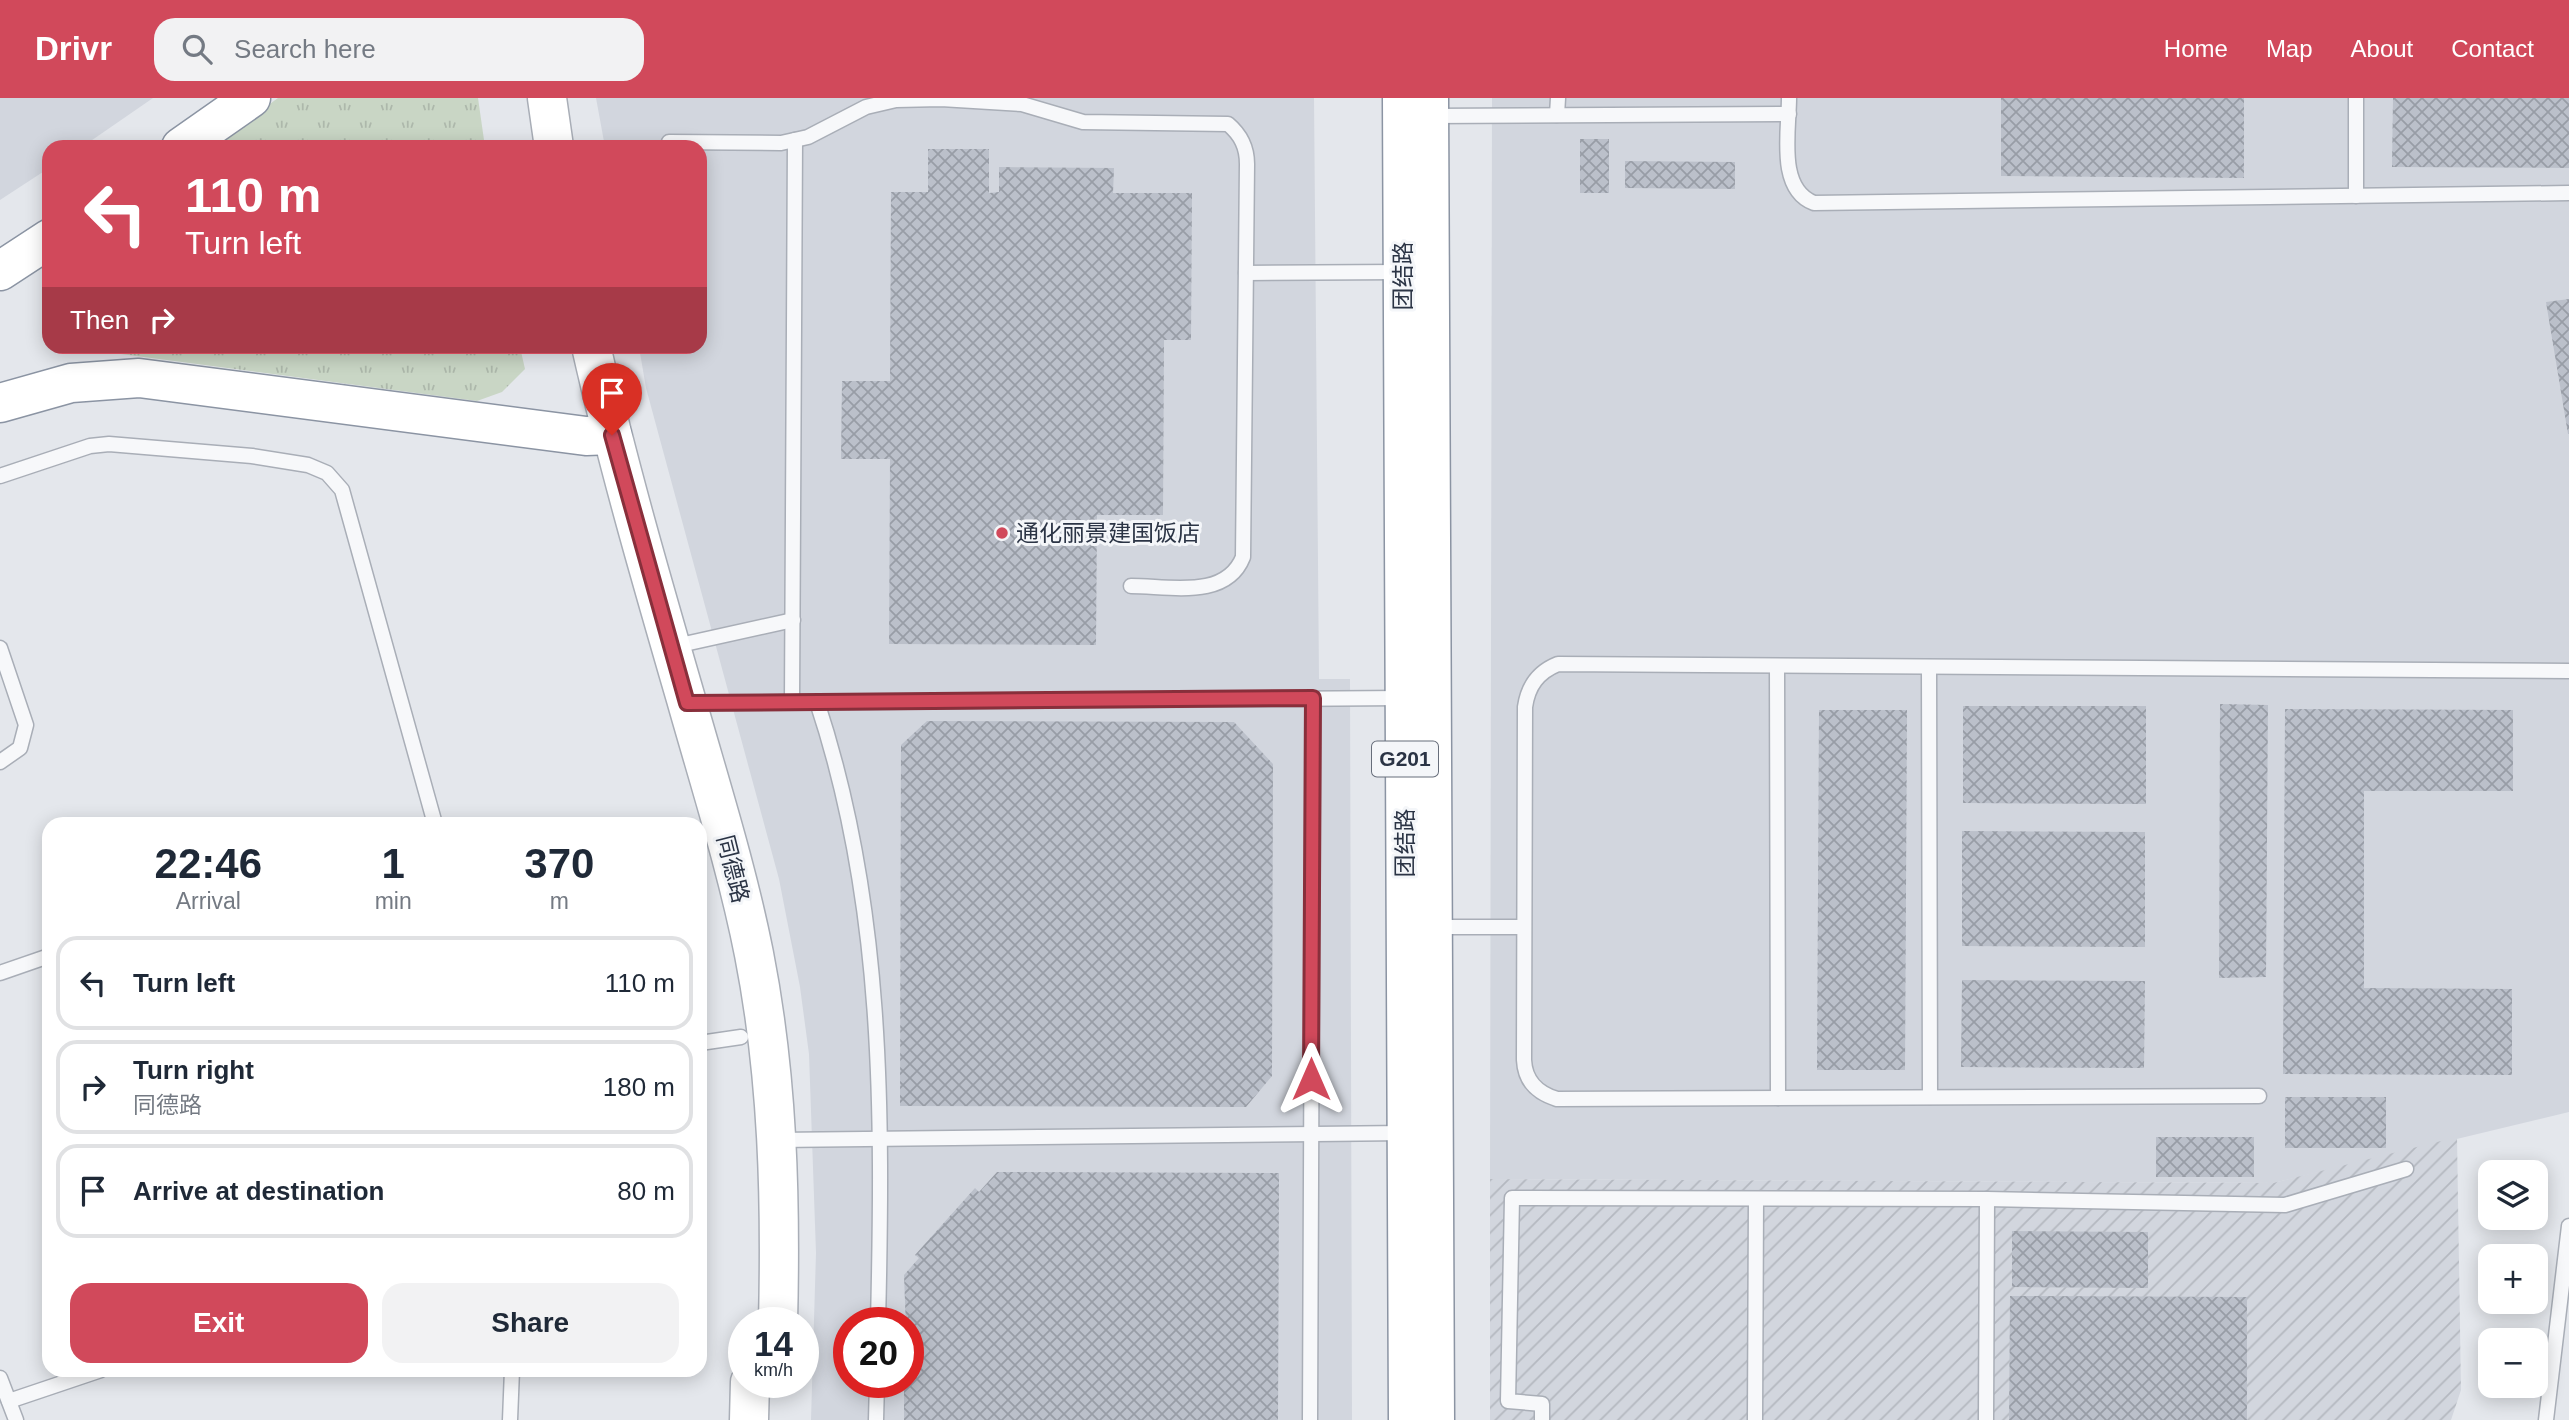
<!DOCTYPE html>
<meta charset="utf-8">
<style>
body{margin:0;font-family:Arial,"Noto Sans SC",sans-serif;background:#f2f2f3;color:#1f2937;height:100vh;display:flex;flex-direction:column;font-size:26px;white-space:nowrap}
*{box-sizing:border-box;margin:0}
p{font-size:23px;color:#747a83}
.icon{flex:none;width:38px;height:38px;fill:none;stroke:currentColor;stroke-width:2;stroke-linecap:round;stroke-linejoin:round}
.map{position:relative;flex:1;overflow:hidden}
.panel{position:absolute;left:42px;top:719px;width:665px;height:560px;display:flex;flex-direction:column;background:#fff;border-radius:21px;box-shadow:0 4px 18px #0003}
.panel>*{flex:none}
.banner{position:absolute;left:42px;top:42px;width:665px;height:214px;border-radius:21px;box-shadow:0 4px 18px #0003;background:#d1495b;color:#fff;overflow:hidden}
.tools{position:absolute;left:2478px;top:1062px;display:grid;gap:14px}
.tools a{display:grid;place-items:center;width:70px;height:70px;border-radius:14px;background:#fff;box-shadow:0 4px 18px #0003;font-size:35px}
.speed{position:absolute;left:728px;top:1209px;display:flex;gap:14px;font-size:35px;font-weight:700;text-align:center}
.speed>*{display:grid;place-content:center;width:91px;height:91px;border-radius:50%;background:#fff;box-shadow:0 4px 18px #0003;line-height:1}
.speed small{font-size:18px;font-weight:400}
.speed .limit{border:10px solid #d22;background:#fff;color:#111}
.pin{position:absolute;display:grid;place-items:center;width:60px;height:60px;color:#fff;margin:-72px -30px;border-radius:50% 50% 50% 0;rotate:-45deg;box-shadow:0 0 7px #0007}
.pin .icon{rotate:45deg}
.me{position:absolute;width:77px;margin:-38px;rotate:0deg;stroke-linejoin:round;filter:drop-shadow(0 0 5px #0008)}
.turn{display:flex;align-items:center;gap:24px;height:147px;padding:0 28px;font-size:32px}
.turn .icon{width:91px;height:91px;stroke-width:2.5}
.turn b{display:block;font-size:49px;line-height:60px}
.then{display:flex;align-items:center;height:66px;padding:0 28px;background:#0003;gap:14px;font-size:26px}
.eta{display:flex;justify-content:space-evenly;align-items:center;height:119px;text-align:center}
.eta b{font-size:42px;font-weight:800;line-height:49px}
.action{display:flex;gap:14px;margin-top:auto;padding:14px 28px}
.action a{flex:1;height:80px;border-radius:21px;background:#d1495b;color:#fff;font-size:28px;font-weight:800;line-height:80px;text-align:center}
.action a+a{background:#f2f2f3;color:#1f2937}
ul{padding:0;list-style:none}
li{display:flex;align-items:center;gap:21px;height:94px;margin:0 14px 10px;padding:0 14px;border:4px solid #e0e1e3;border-radius:21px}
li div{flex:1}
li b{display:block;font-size:26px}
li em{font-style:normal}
header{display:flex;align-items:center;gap:42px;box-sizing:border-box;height:98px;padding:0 35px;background:#d1495b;color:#fff}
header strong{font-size:33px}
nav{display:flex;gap:38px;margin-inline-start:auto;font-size:24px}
.search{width:490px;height:63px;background:#f2f2f3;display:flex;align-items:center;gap:18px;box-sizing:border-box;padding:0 24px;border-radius:21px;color:#747a83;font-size:26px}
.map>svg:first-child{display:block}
.built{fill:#d2d6de;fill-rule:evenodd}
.industrial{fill:url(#industrial-furrows)}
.grass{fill:url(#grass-tufts)}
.building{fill:url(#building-cross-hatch)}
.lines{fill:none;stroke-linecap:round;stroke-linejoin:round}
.lane-casing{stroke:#a9aeb7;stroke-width:17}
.secondary-casing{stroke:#a9aeb7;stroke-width:41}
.highway-casing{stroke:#8b94a3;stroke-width:41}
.lane{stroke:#f7f8fa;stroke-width:14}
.secondary{stroke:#fff;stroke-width:38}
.highway{stroke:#fff;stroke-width:38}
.route-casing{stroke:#882f3b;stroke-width:18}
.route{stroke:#d1495b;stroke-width:12}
.poi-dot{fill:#d1495b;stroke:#f4f6f9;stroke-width:2.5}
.labels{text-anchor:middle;stroke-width:6;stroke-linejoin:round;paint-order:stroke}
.shield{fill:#f4f6f9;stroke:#676e7b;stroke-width:2}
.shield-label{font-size:21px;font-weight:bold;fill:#2b3445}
.street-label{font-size:23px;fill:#2b3445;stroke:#f4f6f9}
.poi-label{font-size:23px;fill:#2b3445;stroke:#f4f6f9;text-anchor:start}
</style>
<header>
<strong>Drivr</strong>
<div class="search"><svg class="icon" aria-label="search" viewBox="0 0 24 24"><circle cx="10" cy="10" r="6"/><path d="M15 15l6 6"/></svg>Search here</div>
<nav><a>Home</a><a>Map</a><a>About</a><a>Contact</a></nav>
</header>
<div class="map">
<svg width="2569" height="1322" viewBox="0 0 2569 1322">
<defs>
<pattern id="industrial-furrows" width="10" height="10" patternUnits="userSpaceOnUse" patternTransform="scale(1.75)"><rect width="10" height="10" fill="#d2d6de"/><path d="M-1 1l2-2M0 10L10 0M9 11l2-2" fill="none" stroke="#b4b8c0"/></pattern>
<pattern id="grass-tufts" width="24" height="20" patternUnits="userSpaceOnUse" patternTransform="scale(1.75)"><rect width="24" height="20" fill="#c9d6c5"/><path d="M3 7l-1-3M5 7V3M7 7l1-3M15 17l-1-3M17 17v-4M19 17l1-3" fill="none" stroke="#adb8ab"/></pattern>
<pattern id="building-cross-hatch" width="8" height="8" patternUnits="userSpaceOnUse" patternTransform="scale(1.75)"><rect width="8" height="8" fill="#bbc0ca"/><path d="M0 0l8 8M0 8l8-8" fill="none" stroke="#989da6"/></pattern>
</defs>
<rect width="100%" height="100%" fill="#e4e7ec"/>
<!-- built -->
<g class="built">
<path d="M0 0H153L82 49H49V70L0 102Z"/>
<path d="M596 0H1314L1319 581H1350L1352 1322H811L816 1155 809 956 800 889 779 781 646 290 639 249 700 248V49H605ZM849 1225H908V1284H849Z"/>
<path d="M1492 0H2569V1014L2273 1085 1490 1081Z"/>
</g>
<!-- industrial -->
<path class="industrial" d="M2457 1039 2461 1292 2451 1322H1490V1081L2273 1085Z"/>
<!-- grass -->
<g class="grass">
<path d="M278 0H478L485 49H211Z"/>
<path d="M114 249H520L525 271 502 294 477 303 121 256Z"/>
</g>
<!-- building -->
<g class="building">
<path d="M2001 0H2244V80L2001 78Z"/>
<path d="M2393 0H2569V70L2392 69Z"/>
<rect x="1580" y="41" width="29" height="54"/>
<path d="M928 51H989V95L999 94V69L1114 70 1113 95H1192L1191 242H1164L1163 417H1097L1096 547 889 546 890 361H841L842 283H890L891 94H928Z"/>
<path d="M1625 63 1735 64V91L1625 90Z"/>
<path d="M2569 201V336H2568L2546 204Z"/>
<path d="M2220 606 2268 607 2266 879 2219 880Z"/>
<path d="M1963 608H2146V706L1963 705Z"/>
<path d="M2285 611 2513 612V693H2364V890L2512 891V977L2283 976Z"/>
<path d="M1819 612H1907L1905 972H1817Z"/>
<path d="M927 623 1234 624 1273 666 1272 978 1246 1009 900 1008 901 647Z"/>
<path d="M1962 733 2145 734V849L1962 848Z"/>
<path d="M1962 882 2145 883 2144 970 1961 969Z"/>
<rect x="2285" y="999" width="101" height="51"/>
<rect x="2156" y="1039" width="98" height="40"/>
<path d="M997 1074 1279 1075 1278 1322H904V1284H908L904 1177 919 1160 915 1157 975 1090 979 1094Z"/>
<path d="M2012 1133 2148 1134V1190L2012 1189Z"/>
<path d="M2010 1198 2247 1199V1322H2009Z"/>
</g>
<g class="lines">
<defs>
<g id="lane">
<path d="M1789 0C1789 33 1777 91 1814 105L2569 95"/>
<path d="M2356 0V98"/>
<path d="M1557 17 1558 0"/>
<path d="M1430 18 1789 16"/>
<path d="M669 44 781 45 808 39 866 9 896 2 941 1 1022 6 1083 24 1228 26C1241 37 1247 49 1247 66L1243 459C1226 502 1169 488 1131 488"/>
<path d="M1246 175 1402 174"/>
<path d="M0 378 90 348 109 346 252 358 308 367 327 375 342 392 435 726"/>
<path d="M671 549 793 522"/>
<path d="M0 550 26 627 20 650 0 664"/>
<path d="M1777 568 1778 1000"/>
<path d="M1929 569 1930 999"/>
<path d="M792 604 795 42"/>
<path d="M817 604C884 806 883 1014 878 1225"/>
<path d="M688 605 1403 600"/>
<path d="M1433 829H1522"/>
<path d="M0 875 49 858"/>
<path d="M700 945 741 939"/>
<path d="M2259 998 1557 1001C1537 995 1525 983 1524 962L1525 609C1528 588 1538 574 1558 566L2569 573"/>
<path d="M778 1042 1405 1035"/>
<path d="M0 1280 16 1322"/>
<path d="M9 1303 101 1272"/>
<path d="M510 1322 512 1272"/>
<path d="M876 1322 877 1284"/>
<path d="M1310 1322 1313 600"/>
<path d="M1542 1322V1306L1508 1303 1512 1100 1987 1101 2285 1107 2406 1071"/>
<path d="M1755 1322 1756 1101"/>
<path d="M1986 1322 1987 1101"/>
<path d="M2546 1322 2569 1128"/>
</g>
<g id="secondary">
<path d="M547 0 554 49"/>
<path d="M591 248C618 367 652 484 686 601 710 686 737 770 754 856 778 978 781 1101 778 1225"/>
<path d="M749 1322 750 1284"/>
</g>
<g id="highway">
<path d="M1402 0 1408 1322"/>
<path d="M1429 0 1435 1322"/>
<path d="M181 49 251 0"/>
<path d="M0 173 49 141"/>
<path d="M0 305 71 285 139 280 586 338 612 337"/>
</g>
</defs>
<!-- lane casing -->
<use href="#lane" class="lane-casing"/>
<!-- secondary casing -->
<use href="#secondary" class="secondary-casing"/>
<!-- highway casing -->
<use href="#highway" class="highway-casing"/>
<!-- lane -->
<use href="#lane" class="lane"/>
<!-- secondary -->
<use href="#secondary" class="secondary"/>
<!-- highway -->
<use href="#highway" class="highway"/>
</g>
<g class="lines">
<defs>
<path id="route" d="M612 337 687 605 1313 600 1311 981"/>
</defs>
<!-- route casing -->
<use href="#route" class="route-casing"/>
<!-- route -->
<use href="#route" class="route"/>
</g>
<!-- markers -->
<circle class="poi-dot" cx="1002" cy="435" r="7"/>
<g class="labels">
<!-- shield labels -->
<rect class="shield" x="1372" y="643.5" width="66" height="35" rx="5"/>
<g class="shield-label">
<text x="1405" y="668">G201</text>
</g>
<!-- street labels -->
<g class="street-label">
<text transform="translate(1403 178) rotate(-90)" y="8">团结路</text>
<text transform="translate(1405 745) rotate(-90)" y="8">团结路</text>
<text transform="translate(733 771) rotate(76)" y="8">同德路</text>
</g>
<!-- poi labels -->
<g class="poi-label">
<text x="1016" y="443">通化丽景建国饭店</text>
</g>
</g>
</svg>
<div class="tools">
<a><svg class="icon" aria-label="layers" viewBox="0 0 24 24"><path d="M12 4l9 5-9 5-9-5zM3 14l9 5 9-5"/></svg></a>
<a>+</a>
<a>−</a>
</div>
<div class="speed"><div>14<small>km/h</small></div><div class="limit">20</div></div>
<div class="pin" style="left:612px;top:337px;background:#d93025"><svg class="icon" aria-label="arrive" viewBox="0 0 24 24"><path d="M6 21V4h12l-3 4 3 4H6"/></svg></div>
<svg class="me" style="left:1311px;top:981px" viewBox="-20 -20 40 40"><path d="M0-17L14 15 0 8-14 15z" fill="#d1495b" stroke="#fff" stroke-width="4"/></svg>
<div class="banner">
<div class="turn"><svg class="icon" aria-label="left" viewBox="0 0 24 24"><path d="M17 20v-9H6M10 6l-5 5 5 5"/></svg><div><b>110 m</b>Turn left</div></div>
<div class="then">Then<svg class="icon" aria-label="right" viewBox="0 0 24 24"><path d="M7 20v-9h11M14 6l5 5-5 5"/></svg></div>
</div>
<section class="panel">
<div class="eta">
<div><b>22:46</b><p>Arrival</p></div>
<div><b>1</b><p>min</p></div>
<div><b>370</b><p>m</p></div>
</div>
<ul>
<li><svg class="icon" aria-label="left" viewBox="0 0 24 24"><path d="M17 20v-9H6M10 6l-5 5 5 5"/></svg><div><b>Turn left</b></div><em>110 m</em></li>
<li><svg class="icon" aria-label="right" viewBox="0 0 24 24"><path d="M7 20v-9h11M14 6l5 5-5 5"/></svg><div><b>Turn right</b><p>同德路</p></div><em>180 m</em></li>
<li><svg class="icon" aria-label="arrive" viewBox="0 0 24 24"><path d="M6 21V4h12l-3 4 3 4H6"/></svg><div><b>Arrive at destination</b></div><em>80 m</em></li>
</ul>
<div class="action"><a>Exit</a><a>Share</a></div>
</section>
</div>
